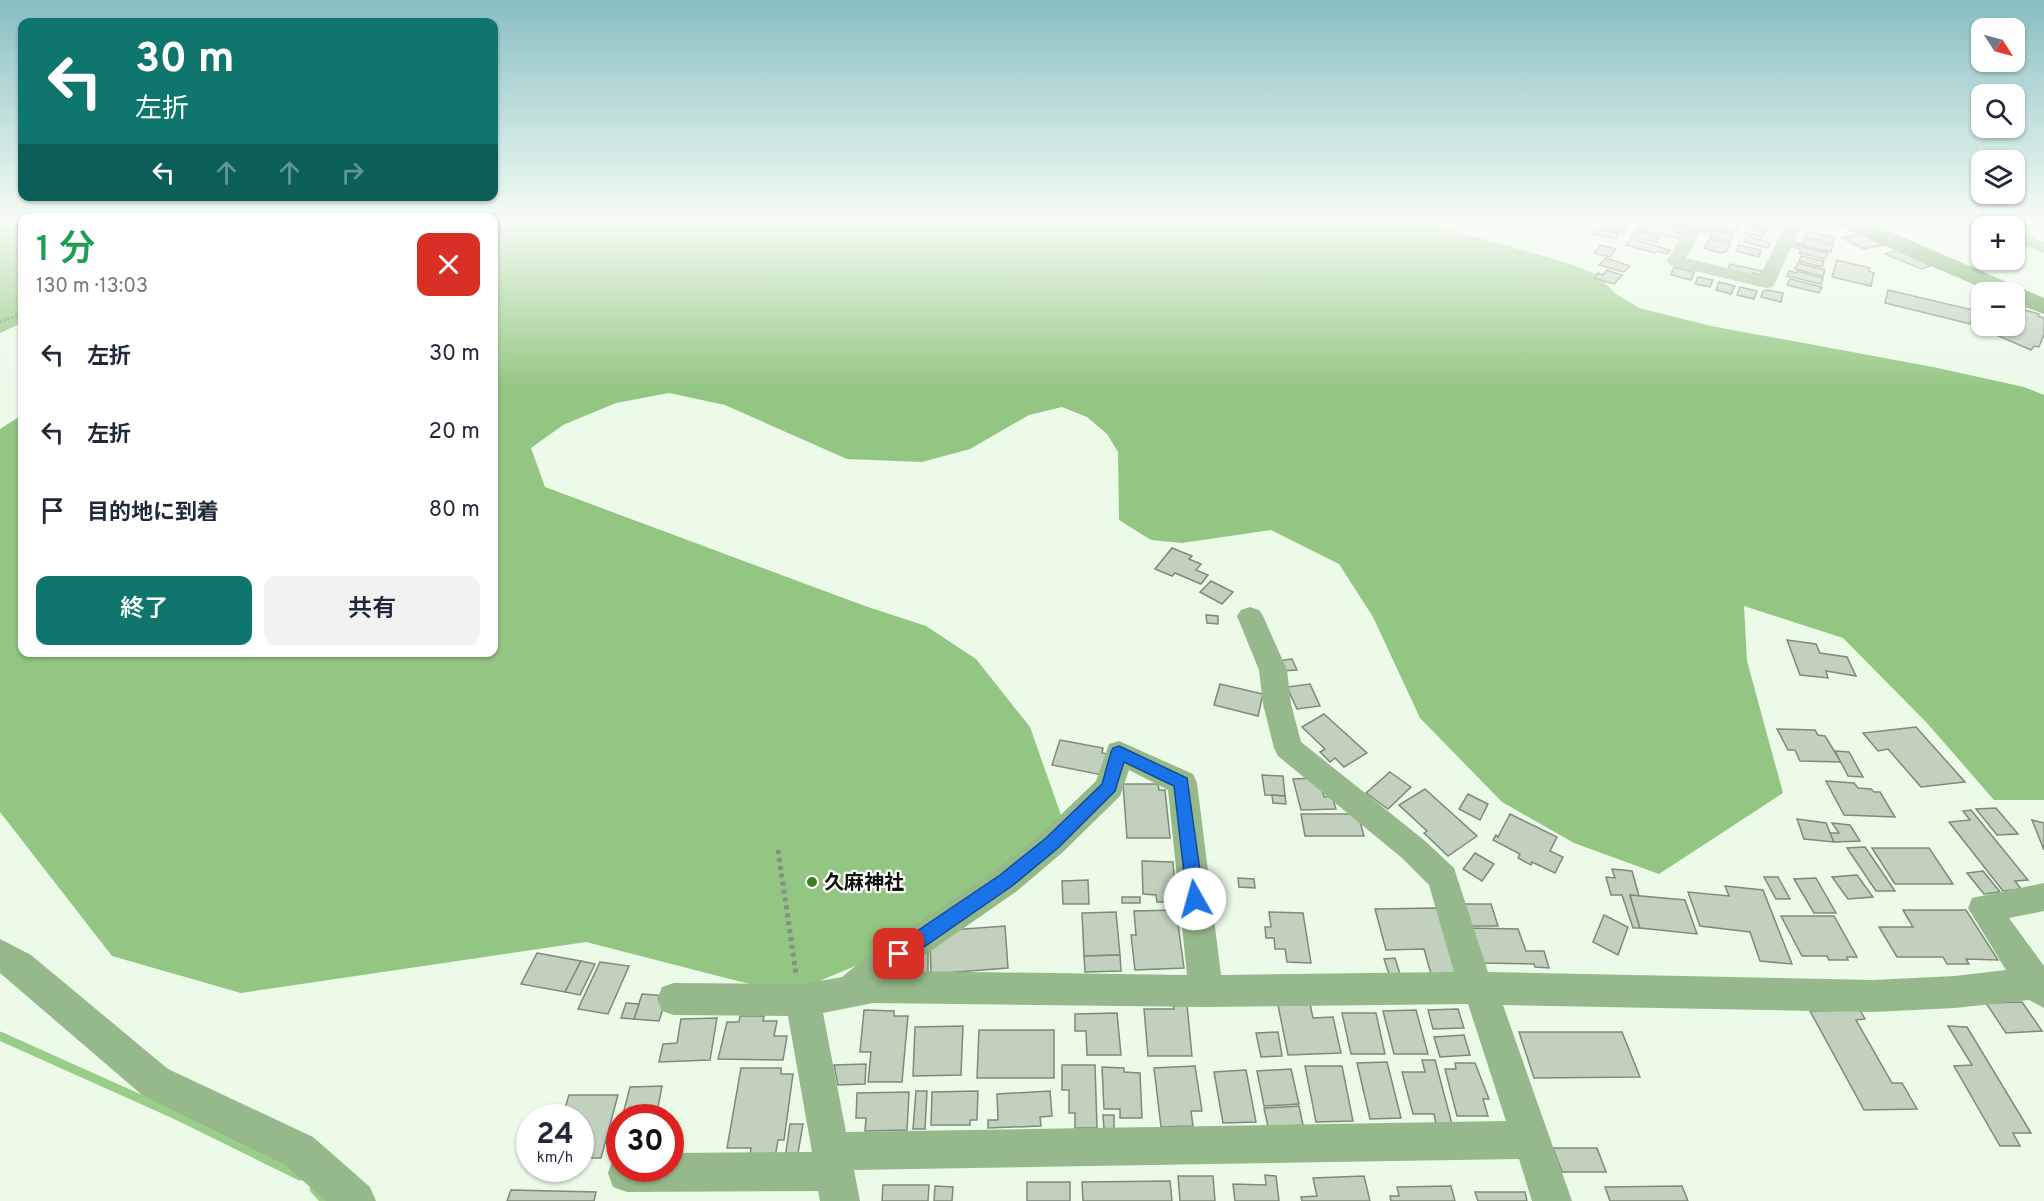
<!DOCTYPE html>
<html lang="ja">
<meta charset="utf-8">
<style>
body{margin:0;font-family:Overpass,"Noto Sans JP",sans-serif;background:#f2f2f3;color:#1f2937;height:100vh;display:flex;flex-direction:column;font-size:22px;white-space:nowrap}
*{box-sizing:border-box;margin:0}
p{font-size:20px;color:#747a83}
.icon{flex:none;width:33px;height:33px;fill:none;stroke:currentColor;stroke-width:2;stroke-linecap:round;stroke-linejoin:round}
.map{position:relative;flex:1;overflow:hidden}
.details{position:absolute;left:18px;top:213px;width:480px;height:444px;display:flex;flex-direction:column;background:#fff;border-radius:12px;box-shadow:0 2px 4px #0004}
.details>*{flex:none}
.top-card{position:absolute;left:18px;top:18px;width:480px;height:183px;border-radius:12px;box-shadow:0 2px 4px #0004;background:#0f766e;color:#fff;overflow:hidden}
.needle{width:39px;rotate:126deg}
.fabs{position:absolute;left:1971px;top:18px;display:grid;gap:12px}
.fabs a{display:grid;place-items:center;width:54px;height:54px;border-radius:12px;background:#fff;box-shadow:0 2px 4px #0004;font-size:30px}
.speed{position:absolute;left:516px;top:1104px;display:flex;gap:12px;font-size:30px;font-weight:700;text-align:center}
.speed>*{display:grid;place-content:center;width:78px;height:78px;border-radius:50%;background:#fff;box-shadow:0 2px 4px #0004;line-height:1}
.speed small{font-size:15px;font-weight:400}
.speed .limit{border:9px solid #d22;background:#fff;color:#111}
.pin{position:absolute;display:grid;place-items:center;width:51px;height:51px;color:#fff;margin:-26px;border-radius:12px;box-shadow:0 3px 9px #0006}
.me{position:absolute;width:66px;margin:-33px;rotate:353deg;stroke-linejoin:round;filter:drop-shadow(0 0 4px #0008)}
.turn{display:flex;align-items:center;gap:21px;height:126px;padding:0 18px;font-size:27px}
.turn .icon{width:78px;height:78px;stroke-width:2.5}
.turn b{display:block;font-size:42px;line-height:51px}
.lanes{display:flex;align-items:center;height:57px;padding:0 18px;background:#0003;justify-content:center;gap:30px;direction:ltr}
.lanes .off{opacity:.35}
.round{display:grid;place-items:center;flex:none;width:63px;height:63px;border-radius:12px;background:#f2f2f3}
.head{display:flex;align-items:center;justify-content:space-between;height:102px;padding:0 18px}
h1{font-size:36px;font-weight:600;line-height:45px;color:#1e9e55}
.button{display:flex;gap:12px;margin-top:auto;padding:12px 18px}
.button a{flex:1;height:69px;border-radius:12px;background:#0f766e;color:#fff;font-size:24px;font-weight:600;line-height:69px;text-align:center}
.button a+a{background:#f2f2f3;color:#1f2937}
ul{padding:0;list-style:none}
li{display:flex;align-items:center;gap:18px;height:78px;padding:0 18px}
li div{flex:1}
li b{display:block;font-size:22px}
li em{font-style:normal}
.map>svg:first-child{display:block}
.forest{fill:#93c682}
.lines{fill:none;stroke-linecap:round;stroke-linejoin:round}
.stream{stroke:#99cd89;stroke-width:9}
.building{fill:#c2d0be;stroke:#7e8a7a;stroke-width:1.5}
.path-far1{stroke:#858f83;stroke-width:3;stroke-dasharray:2 2;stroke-linecap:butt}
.path{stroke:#858f83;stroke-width:5;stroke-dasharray:4 4;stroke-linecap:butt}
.street{fill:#96b98b;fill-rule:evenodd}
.secondary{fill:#669b55;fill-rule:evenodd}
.route{fill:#1a73e8;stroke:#114b97;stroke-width:1.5}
.poi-dot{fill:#3c7f21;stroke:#fff;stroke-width:2}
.labels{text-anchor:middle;stroke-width:4.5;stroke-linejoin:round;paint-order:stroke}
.near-poi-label{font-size:20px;font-weight:bold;fill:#0e130d;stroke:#fff;text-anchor:start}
</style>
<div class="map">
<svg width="2044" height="1201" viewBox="0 0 2044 1201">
<rect width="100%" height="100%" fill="#ecfae8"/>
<!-- forest -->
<g class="forest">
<path d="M0 221H22V323L0 333Z"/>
<path d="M494 221H1419L1568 263 1597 275 1616 294 1639 308 1711 326 1933 367 2024 387 2044 395V800H1994L1927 723 1843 638 1744 606 1747 661 1783 793 1659 874 1574 843 1502 802 1420 718 1373 617 1339 564 1271 530 1182 543 1151 540 1119 520 1118 452 1107 434 1087 417 1062 407 1029 415 970 449 922 462 847 459 725 405 669 393 616 403 563 425 531 448 545 487 865 606 926 626 976 659 1030 727 1061 815 1036 844 879 956 810 985 765 988 586 942 241 993 112 956 0 812V429L22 415V652H494Z"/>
<path d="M1646 221H1722L1729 228C1703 240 1672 227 1646 221Z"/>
</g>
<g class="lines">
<!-- stream -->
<g class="stream">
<path d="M0 1036 176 1115 300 1176"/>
<path d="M314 1189 325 1201"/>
</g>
</g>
<!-- building -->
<g class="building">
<path d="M1570 221 1577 222 1574 228 1543 222Z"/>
<path d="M1604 221H1617L1627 223 1624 232 1601 227Z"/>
<path d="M1641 221 1675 229 1674 232 1682 233 1679 239 1636 229Z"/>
<path d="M1711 221H1713L1738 227 1735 233 1707 227Z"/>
<path d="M1751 221H1755L1774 226 1772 230 1749 225Z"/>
<path d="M1808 221H1821L1837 225 1835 230 1808 223Z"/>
<path d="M1748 227 1765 231 1762 237 1745 233Z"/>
<path d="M1597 230H1604L1619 233 1616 239 1594 234Z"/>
<path d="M1714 230 1733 235 1730 242 1710 237Z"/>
<path d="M1635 231 1660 237 1656 243 1631 236Z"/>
<path d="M1807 231 1835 238 1833 243 1805 237Z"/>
<path d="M1860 233 1883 245 1864 249 1842 238Z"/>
<path d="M1747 236 1770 243 1768 248 1744 242Z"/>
<path d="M1631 239 1670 250 1667 254 1657 251 1655 253 1626 245Z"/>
<path d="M1710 239 1730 244 1726 252 1720 253 1704 248Z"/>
<path d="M1804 239 1833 245 1831 252 1793 243 1802 244Z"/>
<path d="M1600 245 1616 249 1610 257 1594 253Z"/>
<path d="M1739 245 1761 250 1759 257 1736 251Z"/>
<path d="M1794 245 1828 253 1825 259 1799 253 1801 249 1793 247Z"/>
<path d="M1897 250 1930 266 1922 269 1885 254Z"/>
<path d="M1801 256 1824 261 1822 267 1799 261Z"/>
<path d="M1606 258 1630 266 1624 272 1599 265Z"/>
<path d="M1837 260 1870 268 1869 271 1874 273 1871 286 1832 277Z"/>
<path d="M1798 263 1825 270 1823 276 1795 269Z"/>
<path d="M1730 264 1762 271 1760 275 1753 273 1752 275 1728 269Z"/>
<path d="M1674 267 1694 272 1691 280 1671 275Z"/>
<path d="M1607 270 1622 275 1614 284 1594 278 1598 273 1603 275Z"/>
<path d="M1789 271 1797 273V271L1823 278 1821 284 1787 276Z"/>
<path d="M1698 277 1713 280 1710 287 1695 284Z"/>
<path d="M1790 279 1822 287 1819 293 1787 285Z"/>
<path d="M1719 282 1735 286 1731 294 1716 290Z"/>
<path d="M1740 287 1757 291 1754 299 1737 295Z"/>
<path d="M1768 290 1783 293 1781 302 1761 297 1763 291Z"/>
<path d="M1888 290 1977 311 1970 324 1885 303Z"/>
<path d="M2014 307 2039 314 2038 316 2044 318V334L2039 347 2034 346 2031 350 1992 333 1995 326H2014Z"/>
<path d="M1172 548 1192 556 1189 559 1201 564 1196 570 1208 575 1201 584 1175 573 1172 576 1155 569Z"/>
<path d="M1211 581 1233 592 1222 604 1200 592Z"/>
<path d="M1206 615 1218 616V624L1207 623Z"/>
<path d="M1787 640 1816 644 1820 653 1847 657 1856 676 1826 671 1828 678 1800 675Z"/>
<path d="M1292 659 1297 670 1281 671 1277 661Z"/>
<path d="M1220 684 1263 694 1258 716 1214 705Z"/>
<path d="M1310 684 1320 706 1297 709 1287 687Z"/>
<path d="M1324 714 1367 753 1344 767 1335 758 1330 762 1320 752 1325 749 1302 727Z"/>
<path d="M1916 727 1965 782 1921 787 1888 749 1878 751 1863 733Z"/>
<path d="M1777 729 1815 730 1818 735 1825 736 1841 762 1800 761 1795 750H1788Z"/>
<path d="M1060 740 1103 748 1102 753 1108 754 1102 775 1052 765Z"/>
<path d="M1835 751 1849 752 1863 777 1848 776Z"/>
<path d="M1390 772 1411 787 1388 809 1366 793Z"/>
<path d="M1262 775 1283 776 1285 796 1265 795Z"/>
<path d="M1312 778 1321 784 1324 797 1332 796 1336 809 1301 810 1293 779Z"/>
<path d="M1826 781 1854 783 1858 788 1871 789 1874 792H1880L1895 817 1844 815Z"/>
<path d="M1123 784H1158L1159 790H1165L1170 838H1127Z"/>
<path d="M1425 789 1477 836 1448 856 1424 833 1427 831 1399 805Z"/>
<path d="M1468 794 1488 804 1480 820 1459 809Z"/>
<path d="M1272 795 1285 796 1286 804 1273 803Z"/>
<path d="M1996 808 2018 834 1997 835 1976 809Z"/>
<path d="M1971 810 2028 880 2015 881 2021 889 2003 891 1949 822 1970 820 1963 811Z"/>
<path d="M1301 814H1358L1364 836H1305Z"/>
<path d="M1510 814 1557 837 1550 851 1563 857 1555 873 1532 862 1531 865 1518 858 1520 854 1493 840 1496 835 1498 837Z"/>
<path d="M1797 819 1826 823 1834 842 1804 839Z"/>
<path d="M2032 820 2044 823V850Z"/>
<path d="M1832 823 1850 825 1860 841 1834 842 1830 833H1839Z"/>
<path d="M1865 847 1895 891H1876L1847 848Z"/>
<path d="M1872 848H1929L1953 884H1895Z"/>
<path d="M1475 853 1494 864 1482 881 1463 869Z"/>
<path d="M1142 861 1173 862 1176 902H1157L1156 895 1143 894Z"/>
<path d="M1612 869 1632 871 1639 896 1630 895 1640 928H1633L1622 895H1611L1606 877 1615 878Z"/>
<path d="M1983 871 2000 892 1984 894 1967 873Z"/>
<path d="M1857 875 1873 897 1848 899 1832 877Z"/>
<path d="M1764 877H1778L1790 899H1776Z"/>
<path d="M1238 878 1254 879 1255 888 1239 887Z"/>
<path d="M1816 878 1836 913H1814L1794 879Z"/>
<path d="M1088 880 1089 904H1063L1062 881Z"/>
<path d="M1725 886 1763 890 1792 964 1760 961 1750 932 1700 926 1688 892 1729 896Z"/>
<path d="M1630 895 1685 900 1697 934 1640 928Z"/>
<rect x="1122" y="897" width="18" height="6"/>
<path d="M1460 904H1491L1498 926H1467Z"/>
<path d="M1437 908 1458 973 1431 974 1424 949 1386 950 1375 909Z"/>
<path d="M1176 910 1184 968 1135 970 1131 935H1136L1134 911Z"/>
<path d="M1903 910H1966L1998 960 1966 959 1969 964H1947L1943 957H1897L1879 927H1913Z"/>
<path d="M1116 912 1120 955 1084 956 1082 913Z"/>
<path d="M1269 912 1303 913 1311 963 1287 962 1285 949H1275L1274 938H1266L1265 927H1271Z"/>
<path d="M1604 915 1628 927 1618 955 1593 942Z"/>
<path d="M1781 916H1834L1857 957H1847L1848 960H1829L1827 956H1802Z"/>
<path d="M1005 926 1008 968 931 974 930 942 951 930Z"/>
<path d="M1468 928 1518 929 1526 951H1544L1549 968 1535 967 1534 964 1478 963Z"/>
<path d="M928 950V973L911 975 912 957Z"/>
<path d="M537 953 581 961 565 992 521 984Z"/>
<path d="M1120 955 1121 971 1085 972 1084 956Z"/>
<path d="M1395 958 1400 974H1389L1384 959Z"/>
<path d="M581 961 595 964 580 995 565 992Z"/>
<path d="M600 962 629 966 608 1014 578 1009Z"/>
<path d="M642 994 667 996 659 1021 634 1019Z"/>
<path d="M2022 1002 2042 1031 2006 1033 1986 1003Z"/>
<path d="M626 1003 639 1004 634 1019 621 1018Z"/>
<path d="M1310 1004 1313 1018 1333 1017 1341 1053 1288 1055 1278 1005Z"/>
<path d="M1187 1005 1192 1056H1148L1144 1009H1174L1173 1006Z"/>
<path d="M1458 1009 1464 1028 1433 1029 1428 1010Z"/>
<path d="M864 1010 894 1011V1016H908L902 1082H868L871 1052H860Z"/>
<path d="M1416 1010 1428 1054H1394L1383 1011Z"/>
<path d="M1860 1010 1865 1019 1856 1020 1892 1083H1902L1917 1109 1864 1110 1810 1011Z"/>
<path d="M1117 1013 1121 1055H1087L1086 1031H1075V1014Z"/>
<path d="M1342 1013H1376L1385 1054H1351Z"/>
<path d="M740 1016H764L763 1021H777L774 1036H787L783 1060 718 1059 727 1022H739Z"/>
<path d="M717 1018 710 1060 659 1062 663 1044 677 1043 681 1019Z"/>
<path d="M963 1026 961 1075 913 1076 915 1027Z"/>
<path d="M1948 1026 1967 1027 2031 1133H2013L2020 1146H2000L1954 1066 1972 1065Z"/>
<path d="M979 1030H1054V1078H977Z"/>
<path d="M1278 1032 1282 1056 1261 1057 1256 1033Z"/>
<path d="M1519 1032H1622L1640 1077 1534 1078Z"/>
<path d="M1464 1035 1470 1055 1440 1057 1434 1037Z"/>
<path d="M1422 1060H1435L1452 1124H1436L1434 1114H1413L1402 1072H1425Z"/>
<path d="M1387 1062 1401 1118 1370 1119 1357 1063Z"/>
<path d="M1455 1063H1475L1489 1099H1483L1488 1116H1457L1445 1069H1456Z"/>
<path d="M866 1064 865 1084 838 1085 834 1065Z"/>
<path d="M1062 1065H1095L1097 1128H1075V1113H1069V1090H1062Z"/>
<path d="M1195 1066 1202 1111H1191L1193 1126 1161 1127 1154 1068Z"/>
<path d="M1305 1066H1342L1353 1121 1316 1122Z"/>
<path d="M1102 1067 1124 1068V1072L1140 1073 1142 1118H1120V1109H1104Z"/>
<path d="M741 1068H781V1074H793L784 1140H778L775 1158H750L751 1148H727Z"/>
<path d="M1291 1069 1299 1104 1264 1106 1257 1071Z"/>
<path d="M1246 1070 1256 1122 1223 1123 1214 1072Z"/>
<path d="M662 1086 656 1118H622L630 1087Z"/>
<path d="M916 1091H927L925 1129H913Z"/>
<path d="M978 1091 977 1120H970V1125H931L932 1092Z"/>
<path d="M1050 1091 1052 1116 1040 1117 1041 1126 988 1128V1120H998L997 1094Z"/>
<path d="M909 1092 907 1130 865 1131 866 1118H856L857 1093Z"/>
<path d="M569 1095H618L601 1158H580V1118H562Z"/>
<path d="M1299 1106 1303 1125 1268 1127 1264 1108Z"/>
<path d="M1103 1115H1114V1129H1104Z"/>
<path d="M790 1124H803L797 1159 785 1158Z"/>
<path d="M1553 1148H1597L1606 1172H1562Z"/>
<path d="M1265 1175 1276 1176 1279 1201H1235L1233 1184 1266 1185Z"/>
<path d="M1178 1176H1213L1215 1201H1180Z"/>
<path d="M1364 1176 1370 1201H1302L1301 1197 1317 1196 1313 1178Z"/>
<path d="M1170 1181 1172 1201H1083L1082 1182Z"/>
<rect x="1027" y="1182" width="43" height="19"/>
<path d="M883 1185H929L928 1201H882Z"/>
<path d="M935 1186 953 1187 952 1201H934Z"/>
<path d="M1451 1186 1455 1201H1391L1390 1196H1399L1397 1187Z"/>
<path d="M1682 1186 1688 1201H1610L1605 1187Z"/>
<path d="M511 1190 596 1192 594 1201H507Z"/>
<path d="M1475 1192H1525L1527 1201H1478Z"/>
</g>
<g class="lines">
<!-- path-far1 -->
<path class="path-far1" d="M0 322 22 314"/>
<!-- path -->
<path class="path" d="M778 850 796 974"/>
<!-- street -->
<g class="street">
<path d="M1690 221H1706L1686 258 1760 276 1787 221H1803L1775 283 1772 287 1766 288 1670 265 1667 261Z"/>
<path d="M1974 221H1997L2003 226 1982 227Z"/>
<path d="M2014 230 2044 242V253L2014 241Z"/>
<path d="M1250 607 1259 610 1263 616 1287 670 1291 704 1301 742 1424 840 1454 868 1488 972 1873 980 1955 976 2006 970 1968 908 1972 898 2044 883V911L2009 918 2044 966V1008L2029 1000 1955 1008 1873 1012 1503 1005 1572 1201H1532L1519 1159 854 1170 860 1201H820L818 1191 627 1192 613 1187 608 1173 613 1159 620 1157V1168H670V1153L812 1152 788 1016 674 1015 662 1011 657 999 662 987 674 983 803 984 842 977 864 959 995 871 1041 834 1096 781 1109 744 1119 741 1193 774 1197 783 1221 975 1454 972 1429 885 1402 858 1278 756 1274 748 1263 704 1259 670 1237 616 1241 610ZM1129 770 1168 790 1187 975 902 971 1017 891 1063 852 1120 796ZM873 1003 1206 1007 1468 1004 1506 1121 846 1132 823 1013Z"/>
<path d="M0 939 31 955 168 1069 313 1137 370 1187 376 1201H326L285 1165 142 1095 0 973Z"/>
</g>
<!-- secondary -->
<path class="secondary" d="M1836 221H1865L2044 298V314L2014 303V292H1991L1839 226Z"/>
</g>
<!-- sky -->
<linearGradient id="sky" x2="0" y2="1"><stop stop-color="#88bec2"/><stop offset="0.57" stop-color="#f6fdf5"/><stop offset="1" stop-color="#f6fdf5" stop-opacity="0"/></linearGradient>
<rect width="2044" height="389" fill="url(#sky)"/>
<!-- route -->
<path class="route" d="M1119 746 1187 778 1204 899 1201 904 1195 906 1189 904 1187 899 1174 786 1124 762 1115 791 1058 848 1012 886 905 960 899 963 892 960 890 954 892 948 1000 875 1046 838 1102 784 1111 752 1113 748Z"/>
<!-- markers -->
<circle class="poi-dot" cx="812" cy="882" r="6"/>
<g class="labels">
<!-- near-poi labels -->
<g class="near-poi-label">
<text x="824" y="889">久麻神社</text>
</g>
</g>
</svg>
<div class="fabs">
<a><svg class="needle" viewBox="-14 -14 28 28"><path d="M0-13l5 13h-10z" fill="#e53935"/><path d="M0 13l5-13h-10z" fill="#747a83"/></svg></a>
<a><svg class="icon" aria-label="search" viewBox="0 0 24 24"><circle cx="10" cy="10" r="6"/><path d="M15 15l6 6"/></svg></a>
<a><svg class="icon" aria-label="layers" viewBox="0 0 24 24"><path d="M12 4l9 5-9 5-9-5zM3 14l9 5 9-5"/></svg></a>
<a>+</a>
<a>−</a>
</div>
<div class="speed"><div>24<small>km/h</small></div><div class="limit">30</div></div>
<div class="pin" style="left:899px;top:954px;background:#d93025"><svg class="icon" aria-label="arrive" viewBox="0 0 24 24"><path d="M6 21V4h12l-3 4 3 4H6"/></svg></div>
<svg class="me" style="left:1195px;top:899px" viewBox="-20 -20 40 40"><circle r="19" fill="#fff"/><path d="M0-13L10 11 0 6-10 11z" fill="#1a73e8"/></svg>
<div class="top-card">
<div class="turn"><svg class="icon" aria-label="left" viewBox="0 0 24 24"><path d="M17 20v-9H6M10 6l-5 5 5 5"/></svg><div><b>30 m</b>左折</div></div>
<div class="lanes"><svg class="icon" aria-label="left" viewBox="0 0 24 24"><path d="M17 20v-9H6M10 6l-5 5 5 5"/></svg><svg class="icon off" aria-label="ahead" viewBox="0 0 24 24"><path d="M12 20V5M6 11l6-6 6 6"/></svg><svg class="icon off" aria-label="ahead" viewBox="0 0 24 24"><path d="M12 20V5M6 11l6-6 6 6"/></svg><svg class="icon off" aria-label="right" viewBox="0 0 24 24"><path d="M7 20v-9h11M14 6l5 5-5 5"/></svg></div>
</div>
<section class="details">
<div class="head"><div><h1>1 分</h1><p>130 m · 13:03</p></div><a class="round" style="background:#d93025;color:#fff"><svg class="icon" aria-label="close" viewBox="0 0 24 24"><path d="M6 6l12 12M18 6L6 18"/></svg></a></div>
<ul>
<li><svg class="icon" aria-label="left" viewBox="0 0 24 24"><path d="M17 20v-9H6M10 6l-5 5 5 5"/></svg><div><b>左折</b></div><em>30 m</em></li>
<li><svg class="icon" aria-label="left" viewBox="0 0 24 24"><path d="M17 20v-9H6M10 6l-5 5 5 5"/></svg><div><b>左折</b></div><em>20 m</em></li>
<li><svg class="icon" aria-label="arrive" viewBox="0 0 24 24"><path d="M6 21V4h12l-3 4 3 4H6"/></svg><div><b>目的地に到着</b></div><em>80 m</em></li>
</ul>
<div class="button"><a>終了</a><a>共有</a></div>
</section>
</div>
